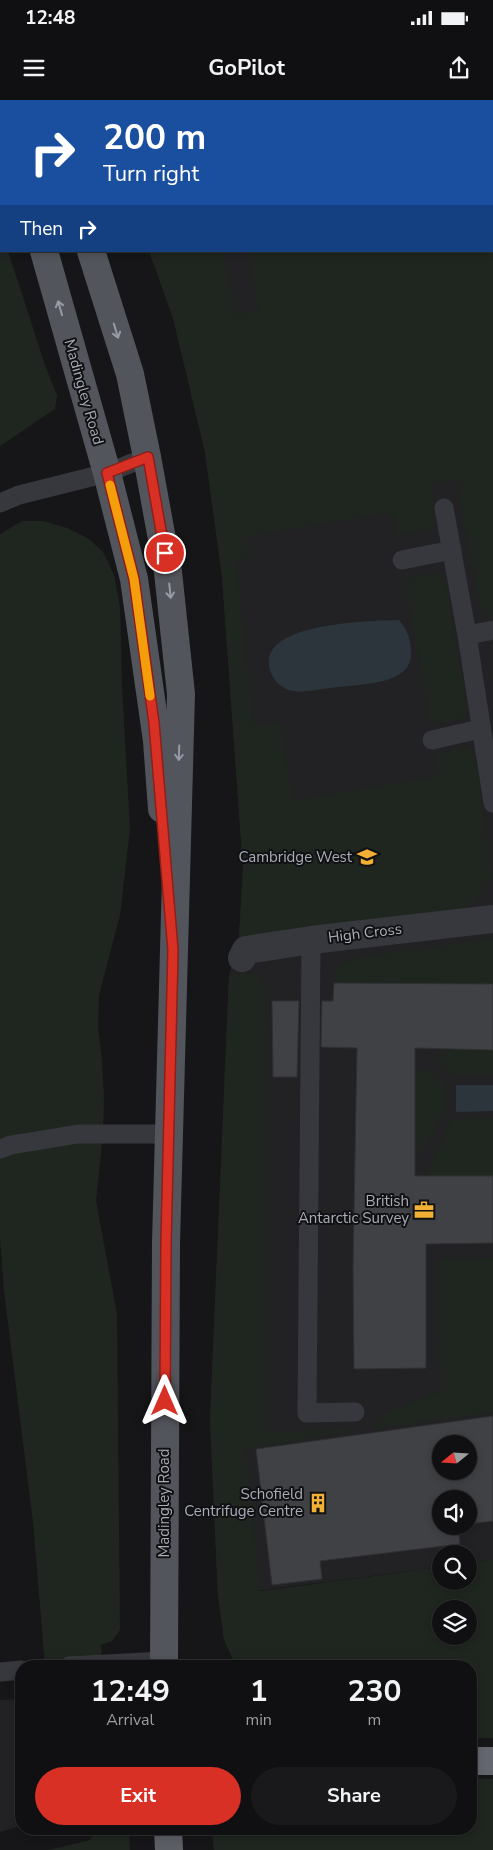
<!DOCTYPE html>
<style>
body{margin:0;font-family:"Nunito Sans",sans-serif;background:#19191b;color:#f1f3f6;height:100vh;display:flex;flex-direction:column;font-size:19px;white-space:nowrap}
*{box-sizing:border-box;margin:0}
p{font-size:16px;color:#9c9d9f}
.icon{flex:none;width:28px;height:28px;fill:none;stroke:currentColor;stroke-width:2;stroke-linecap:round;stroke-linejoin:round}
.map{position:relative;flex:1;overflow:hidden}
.details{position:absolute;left:15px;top:1560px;width:462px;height:175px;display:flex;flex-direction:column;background:#101012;border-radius:20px;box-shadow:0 2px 8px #0003,0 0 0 1px #303032}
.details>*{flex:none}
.hud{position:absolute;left:0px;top:0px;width:494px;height:152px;box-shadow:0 2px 8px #0003,0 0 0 1px #303032;background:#1a4fa0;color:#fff;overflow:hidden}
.needle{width:32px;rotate:252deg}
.buttons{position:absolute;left:432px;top:1335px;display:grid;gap:10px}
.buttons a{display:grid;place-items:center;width:45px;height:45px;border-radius:50%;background:#101012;box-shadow:0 2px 8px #0003,0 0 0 1px #303032;font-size:25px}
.pin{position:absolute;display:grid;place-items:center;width:42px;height:42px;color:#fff;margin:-21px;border:2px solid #fff;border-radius:50%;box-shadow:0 1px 5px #0007}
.me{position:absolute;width:55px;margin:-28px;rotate:0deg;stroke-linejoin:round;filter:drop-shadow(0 0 4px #0008)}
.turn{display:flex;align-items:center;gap:18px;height:105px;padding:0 20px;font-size:22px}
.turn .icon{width:65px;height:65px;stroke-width:2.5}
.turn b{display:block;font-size:35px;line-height:42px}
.then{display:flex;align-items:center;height:48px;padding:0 20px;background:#0003;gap:10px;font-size:19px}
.eta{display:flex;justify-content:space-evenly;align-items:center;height:85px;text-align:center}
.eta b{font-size:30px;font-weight:700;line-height:35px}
.action{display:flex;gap:10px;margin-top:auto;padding:10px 20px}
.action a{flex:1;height:58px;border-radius:30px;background:#d93025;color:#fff;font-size:20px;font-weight:700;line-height:58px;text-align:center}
.action a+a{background:#19191b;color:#f1f3f6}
.status{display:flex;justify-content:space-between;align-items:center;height:35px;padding:0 25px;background:#101012;direction:ltr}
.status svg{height:14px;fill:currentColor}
header{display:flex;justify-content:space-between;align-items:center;height:65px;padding:0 20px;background:#101012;font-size:22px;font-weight:700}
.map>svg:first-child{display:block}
.built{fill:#222225;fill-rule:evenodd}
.green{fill:#1e261f;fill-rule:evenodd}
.water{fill:#2c353c}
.building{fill:#404145;stroke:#303034;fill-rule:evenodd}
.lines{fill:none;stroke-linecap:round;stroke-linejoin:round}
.service{stroke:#37383d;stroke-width:19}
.minor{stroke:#37383d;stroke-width:28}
.primary{stroke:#53555c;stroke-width:28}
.trunk{stroke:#5b5e65;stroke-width:28}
.motorway{stroke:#63666e;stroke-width:28}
.oneway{stroke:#979ba6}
.route-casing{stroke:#8d1f18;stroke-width:12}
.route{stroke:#d93025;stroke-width:9}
.slow{stroke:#f59e0b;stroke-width:9}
.labels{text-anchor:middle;stroke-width:4;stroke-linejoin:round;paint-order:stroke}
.street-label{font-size:15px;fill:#a8adb8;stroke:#111113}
.poi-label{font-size:15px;fill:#a8adb8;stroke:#111113;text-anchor:end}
</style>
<div class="status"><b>12:48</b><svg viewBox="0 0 49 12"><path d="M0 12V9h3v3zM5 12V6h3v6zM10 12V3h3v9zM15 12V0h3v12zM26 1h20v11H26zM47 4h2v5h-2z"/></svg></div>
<header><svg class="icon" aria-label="menu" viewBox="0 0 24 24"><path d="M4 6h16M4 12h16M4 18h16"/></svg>GoPilot<svg class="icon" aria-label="share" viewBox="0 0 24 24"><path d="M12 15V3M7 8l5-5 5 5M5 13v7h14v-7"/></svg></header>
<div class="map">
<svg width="493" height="1750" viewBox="0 0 493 1750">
<rect width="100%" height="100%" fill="#161618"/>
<!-- built -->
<g class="built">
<path d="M98 0H493V1457L487 1461 469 1463V1454H441V1467L218 1496 210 1320 229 876 239 838 243 768 222 477 205 352 173 218 149 151H492V1ZM441 1344H469V1371H441ZM441 1399H469V1426H441Z"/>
<path d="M21 1599V1726L0 1732V1600Z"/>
</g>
<!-- green -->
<g class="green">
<path d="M214 0H493V519L481 510 456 379 431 384 436 422 431 429 397 435 393 413 247 437 250 458 236 460 254 625 280 623 293 700 438 676 435 654 469 647 475 654 493 777 470 808 456 812 239 838 243 768 222 477 205 352 173 218 149 151H220L230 178 235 214 259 210 247 151H492V1Z"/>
<path d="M0 126 1 151H8L46 268 57 295 55 309 0 346Z"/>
<path d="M22 421H44L67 428 89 439 103 452 114 475 120 506 122 586 130 729 120 815 99 895 98 927 102 961 104 997 103 1034 96 1101 117 1214 120 1530 112 1541 101 1545 102 1566H45L33 1422 4 1191 0 1136V434Z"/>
<path d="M441 472 445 481 468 610 464 618 430 624 404 478Z"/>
<path d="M493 839V884L334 883 338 864 366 856Z"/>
<path d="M246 873 259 875 265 888 266 1333 352 1328 353 1331 246 1349 260 1491 441 1467V1481H469V1463L487 1461 493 1457V1638H471V1566H236L224 1540 218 1496 210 1320 229 876ZM441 1509H469V1536H441Z"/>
<path d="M439 949 493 950V975H453L439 963Z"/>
<path d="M415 970 431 971 446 984V1010L415 1062Z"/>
<path d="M493 1018V1076H425L452 1019Z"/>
<path d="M493 1158V1312L378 1328 376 1316 441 1292 438 1159Z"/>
<path d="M471 1678 493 1679V1750H214L212 1729H471Z"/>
<path d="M96 1729H129L130 1750H49L90 1740Z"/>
</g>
<!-- water -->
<g class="water">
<path d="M399 520C408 531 410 537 411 551 414 585 362 584 338 587 324 588 306 593 293 591 284 590 276 583 272 575 247 522 372 521 399 520Z"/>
<path d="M493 985V1011L456 1012V985Z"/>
</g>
<!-- building -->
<g class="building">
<path d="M334 883 493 884V950L415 948V1076H493V1143L426 1144V1268L354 1269 353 1168 357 948 321 947 322 901H333Z"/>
<path d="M272 901H299L297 977H273Z"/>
<path d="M493 1316V1421L469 1424V1399H441V1426H458L460 1444 320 1461 322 1479 272 1485 256 1349ZM441 1344H469V1371H441Z"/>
</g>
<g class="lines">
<!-- service -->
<g class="service">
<path d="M0 403 19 395 107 373 147 357"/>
<path d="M444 408 467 535 493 703"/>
<path d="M402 460 452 450"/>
<path d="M467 535 493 530"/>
<path d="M432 640 480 629"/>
<path d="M311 840 307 1313 355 1312"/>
<path d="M0 1049 11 1045 78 1034H170"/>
<path d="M69 1566 164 1561"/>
<path d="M0 1572 21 1570"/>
</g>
<!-- minor -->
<path class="minor" d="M242 858 246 850 311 840 493 819"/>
<!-- primary -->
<g class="primary">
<path d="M0 0 1 3"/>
<path d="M44 0V1"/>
<path d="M44 151 107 373 134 479 157 641 162 709"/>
<path d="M91 151 130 274 147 357 168 472 181 594 166 1143 164 1566"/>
</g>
<!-- trunk -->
<path class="trunk" d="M168 1729 169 1750"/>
<!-- motorway -->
<path class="motorway" d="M471 1661H493"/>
</g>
<!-- one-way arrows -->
<defs><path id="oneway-shaft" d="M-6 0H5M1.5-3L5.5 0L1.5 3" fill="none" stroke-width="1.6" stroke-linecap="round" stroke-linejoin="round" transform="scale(1.25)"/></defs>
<g class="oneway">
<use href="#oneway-shaft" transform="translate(60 208) rotate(-106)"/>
<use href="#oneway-shaft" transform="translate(116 231) rotate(73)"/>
<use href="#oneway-shaft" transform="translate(170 491) rotate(84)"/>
<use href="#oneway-shaft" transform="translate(179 653) rotate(92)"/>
</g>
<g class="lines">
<defs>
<path id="route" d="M165 1301 166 1143 173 850 154 623 134 479 107 373 148 357 165 453"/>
</defs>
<!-- route casing -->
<use href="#route" class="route-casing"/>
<!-- route -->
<use href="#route" class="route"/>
<!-- slow -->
<path class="slow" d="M110 385 134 479 150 596"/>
</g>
<!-- icons -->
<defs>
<symbol id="university-bare" viewBox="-9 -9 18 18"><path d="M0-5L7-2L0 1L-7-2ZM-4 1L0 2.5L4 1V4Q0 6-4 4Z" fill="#f2b134" stroke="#111113" stroke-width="2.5" paint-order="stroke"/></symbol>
<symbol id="office-bare" viewBox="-9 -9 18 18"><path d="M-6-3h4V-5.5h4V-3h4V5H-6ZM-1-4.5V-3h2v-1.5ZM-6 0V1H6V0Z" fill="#f2b134" stroke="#111113" stroke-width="2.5" paint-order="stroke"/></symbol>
<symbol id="building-bare" viewBox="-9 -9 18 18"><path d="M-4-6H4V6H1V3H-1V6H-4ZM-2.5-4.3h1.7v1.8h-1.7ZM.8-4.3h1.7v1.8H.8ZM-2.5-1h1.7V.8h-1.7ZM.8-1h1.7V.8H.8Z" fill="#f2b134" stroke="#111113" stroke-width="2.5" paint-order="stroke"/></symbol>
</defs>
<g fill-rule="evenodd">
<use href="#university-bare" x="353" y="743" width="28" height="28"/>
<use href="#office-bare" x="410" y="1096" width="28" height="28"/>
<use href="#building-bare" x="304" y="1389" width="28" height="28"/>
</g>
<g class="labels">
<!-- street labels -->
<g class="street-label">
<text transform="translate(84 292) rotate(74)" y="5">Madingley Road</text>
<text transform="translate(365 833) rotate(-7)" y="5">High Cross</text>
<text transform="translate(164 1403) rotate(-90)" y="5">Madingley Road</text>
</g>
<!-- poi labels -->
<g class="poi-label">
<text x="352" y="762">Cambridge West</text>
<text x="409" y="1106">British<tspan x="409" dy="17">Antarctic Survey</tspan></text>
<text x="303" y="1399">Schofield<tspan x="303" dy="17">Centrifuge Centre</tspan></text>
</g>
</g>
</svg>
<div class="buttons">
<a><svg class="needle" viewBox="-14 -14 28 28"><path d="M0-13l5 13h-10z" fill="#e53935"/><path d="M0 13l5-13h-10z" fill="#9c9d9f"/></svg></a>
<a><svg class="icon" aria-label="sound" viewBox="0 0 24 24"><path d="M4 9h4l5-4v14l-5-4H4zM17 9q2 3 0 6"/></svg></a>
<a><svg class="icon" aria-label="search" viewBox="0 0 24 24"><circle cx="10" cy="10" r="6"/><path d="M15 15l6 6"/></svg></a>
<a><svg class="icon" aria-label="layers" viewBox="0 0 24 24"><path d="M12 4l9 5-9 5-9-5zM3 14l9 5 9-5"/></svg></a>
</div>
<div class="pin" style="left:165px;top:453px;background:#d93025"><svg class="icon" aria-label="arrive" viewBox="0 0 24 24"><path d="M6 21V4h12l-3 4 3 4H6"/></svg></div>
<svg class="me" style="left:165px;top:1301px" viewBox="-20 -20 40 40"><path d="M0-17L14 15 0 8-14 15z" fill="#d93025" stroke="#fff" stroke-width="4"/></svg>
<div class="hud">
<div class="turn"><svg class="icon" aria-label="right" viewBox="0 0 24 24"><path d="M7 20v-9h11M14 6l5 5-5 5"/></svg><div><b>200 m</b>Turn right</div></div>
<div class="then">Then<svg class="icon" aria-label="right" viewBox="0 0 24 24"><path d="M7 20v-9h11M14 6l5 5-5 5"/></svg></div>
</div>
<section class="details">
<div class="eta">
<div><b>12:49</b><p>Arrival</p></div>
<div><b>1</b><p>min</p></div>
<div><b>230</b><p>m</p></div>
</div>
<div class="action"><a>Exit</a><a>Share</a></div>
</section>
</div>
